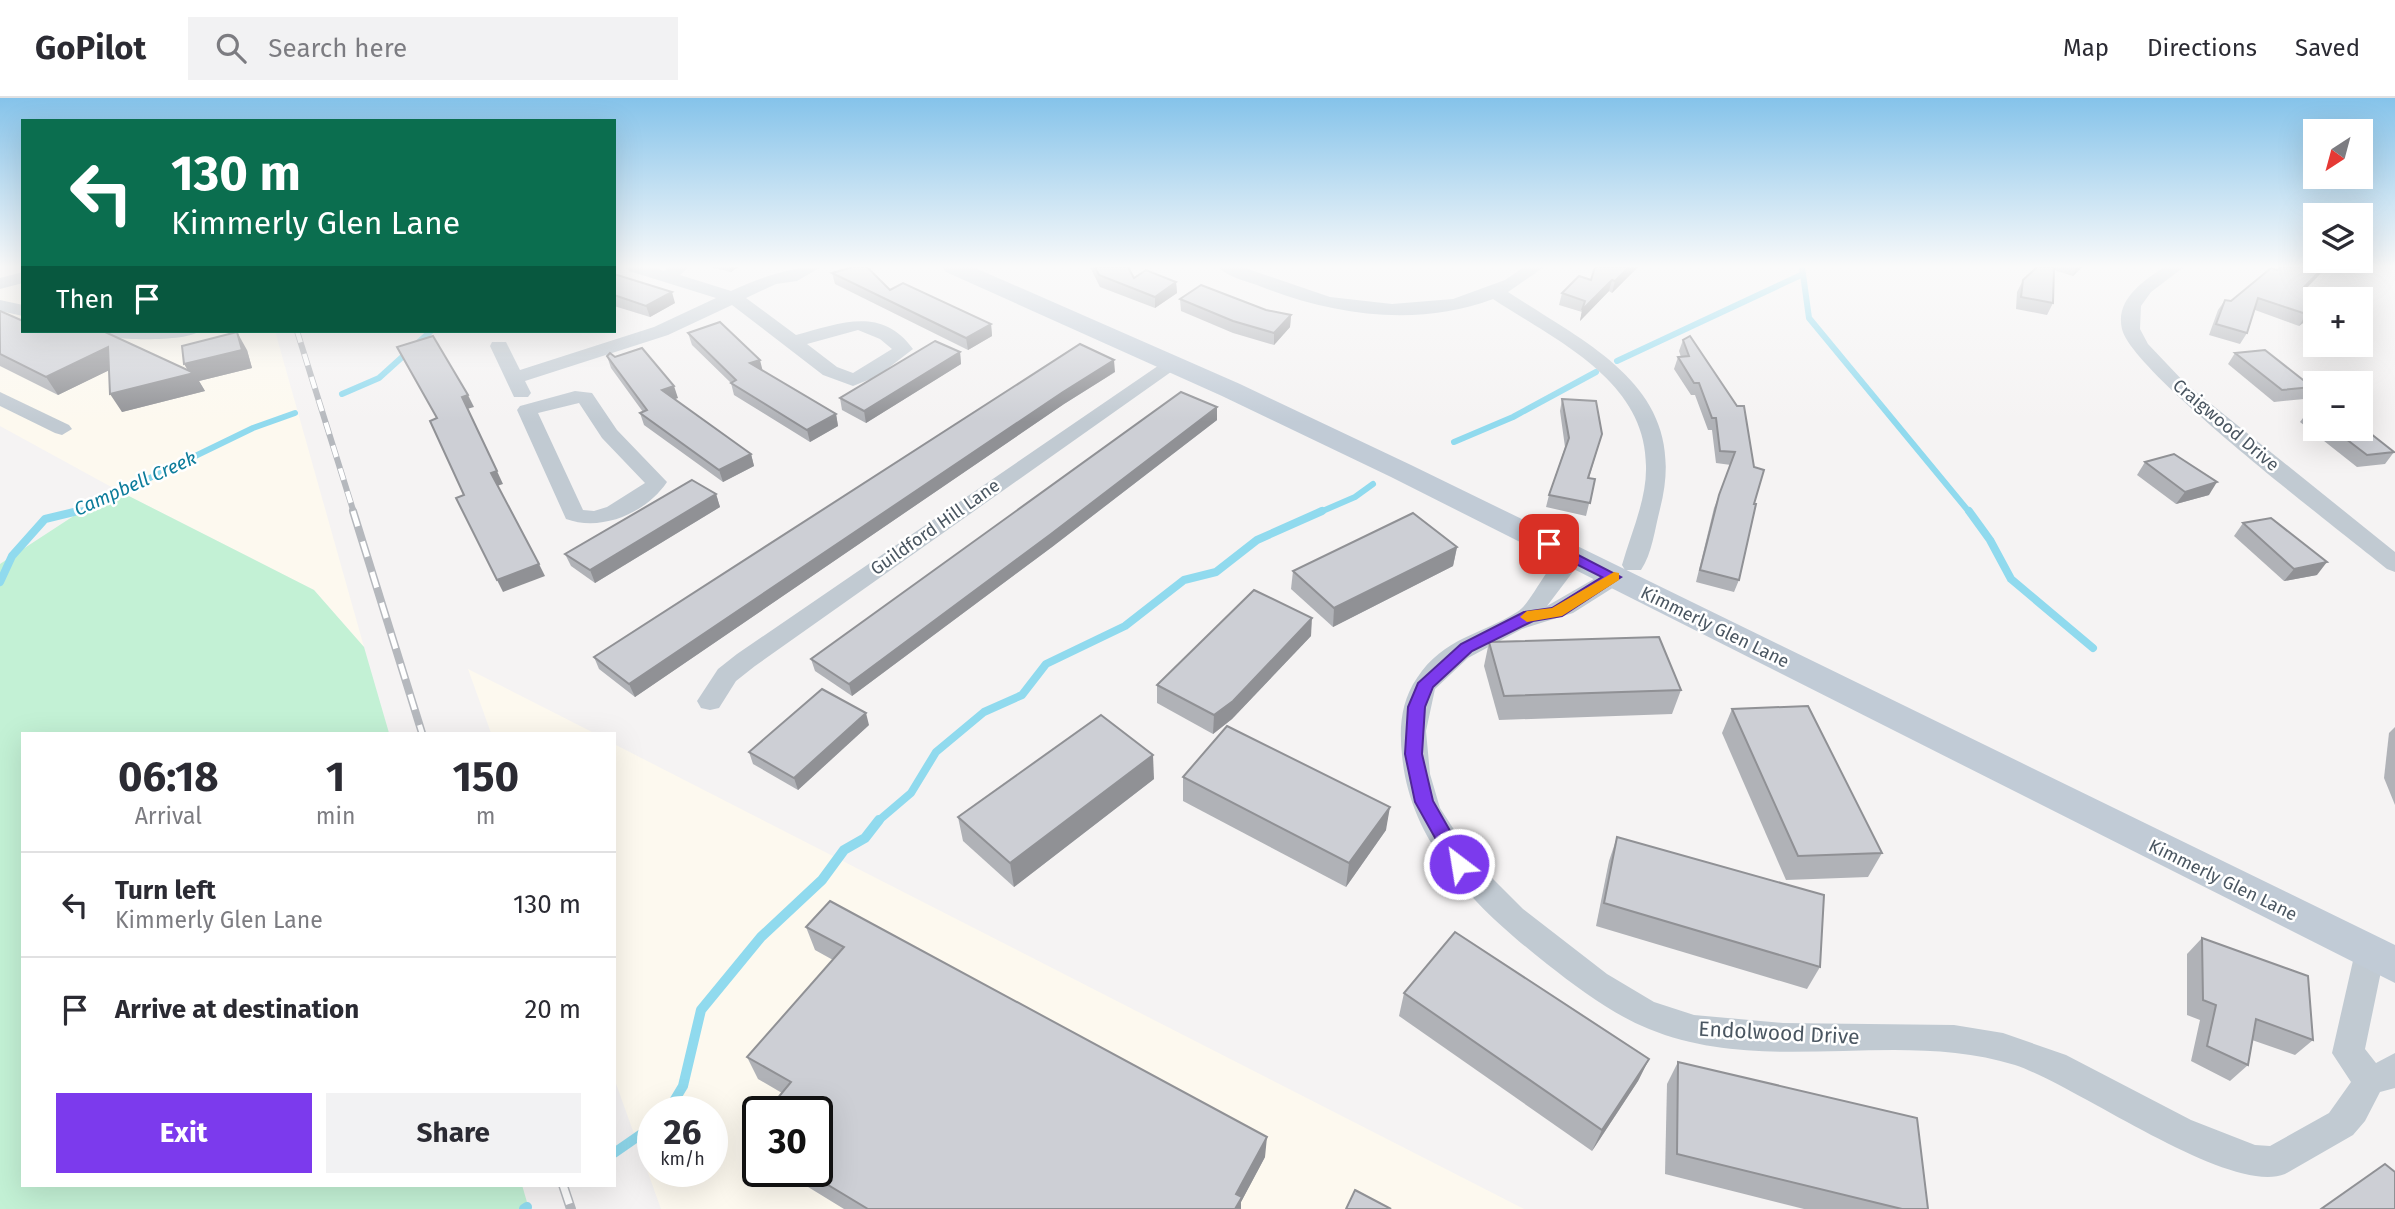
<!DOCTYPE html>
<meta charset="utf-8">
<style>
body{margin:0;font-family:"Fira Sans",sans-serif;background:#f2f2f3;color:#2b2b33;height:100vh;display:flex;flex-direction:column;font-size:26px;white-space:nowrap}
*{box-sizing:border-box;margin:0}
p{font-size:23px;color:#7c7c81}
.icon{flex:none;width:38px;height:38px;fill:none;stroke:currentColor;stroke-width:2;stroke-linecap:round;stroke-linejoin:round}
.map{position:relative;flex:1;overflow:hidden}
.side{position:absolute;left:21px;top:634px;width:595px;height:455px;display:flex;flex-direction:column;background:#fff;border-radius:0px;box-shadow:0 7px 28px #0002}
.side>*{flex:none}
.hud{position:absolute;left:21px;top:21px;width:595px;height:214px;border-radius:0px;box-shadow:0 7px 28px #0002;background:#0b6e4f;color:#fff;overflow:hidden}
.needle{width:46px;rotate:216deg}
.buttons{position:absolute;left:2303px;top:21px;display:grid;gap:14px}
.buttons a{display:grid;place-items:center;width:70px;height:70px;border-radius:0px;background:#fff;box-shadow:0 7px 28px #0002;font-size:35px}
.speed{position:absolute;left:637px;top:998px;display:flex;gap:14px;font-size:35px;font-weight:700;text-align:center}
.speed>*{display:grid;place-content:center;width:91px;height:91px;border-radius:50%;background:#fff;box-shadow:0 7px 28px #0002;line-height:1}
.speed small{font-size:18px;font-weight:400}
.speed .limit{border:4px solid #111;border-radius:10px;background:#fff;color:#111}
.pin{position:absolute;display:grid;place-items:center;width:60px;height:60px;color:#fff;margin:-30px;border-radius:14px;box-shadow:0 4px 10px #0006}
.me{position:absolute;width:77px;margin:-38px;rotate:329deg;stroke-linejoin:round;filter:drop-shadow(0 0 5px #0008)}
.turn{display:flex;align-items:center;gap:24px;height:147px;padding:0 35px;font-size:32px}
.turn .icon{width:91px;height:91px;stroke-width:2.5}
.turn b{display:block;font-size:49px;line-height:60px}
.then{display:flex;align-items:center;height:66px;padding:0 35px;background:#0003;gap:14px;font-size:26px}
.eta{display:flex;justify-content:space-evenly;align-items:center;height:119px;text-align:center}
.eta b{font-size:42px;font-weight:700;line-height:49px}
.action{display:flex;gap:14px;margin-top:auto;padding:14px 35px}
.action a{flex:1;height:80px;border-radius:0px;background:#7c3aed;color:#fff;font-size:28px;font-weight:700;line-height:80px;text-align:center}
.action a+a{background:#f2f2f3;color:#2b2b33}
ul{padding:0;list-style:none}
li{display:flex;align-items:center;gap:21px;height:105px;padding:0 35px;border-top:2px solid #e1e1e2}
li div{flex:1}
li b{display:block;font-size:26px}
li em{font-style:normal}
header{display:flex;align-items:center;gap:42px;box-sizing:border-box;height:98px;padding:0 35px;background:#fff;border-bottom:2px solid #e1e1e2}
header strong{font-size:33px}
nav{display:flex;gap:38px;margin-inline-start:auto;font-size:24px}
.search{width:490px;height:63px;background:#f2f2f3;display:flex;align-items:center;gap:18px;box-sizing:border-box;padding:0 24px;border-radius:0px;color:#7c7c81;font-size:26px}
.map>svg:first-child{display:block}
.commercial{fill:#fdf9ef;fill-rule:evenodd}
.green{fill:#c3f1d5}
.lines{fill:none;stroke-linecap:round;stroke-linejoin:round}
.stream-far2{stroke:#90daee;stroke-width:6}
.stream-far1{stroke:#90daee;stroke-width:8}
.stream{stroke:#90daee;stroke-width:10}
.street{fill:#c1cad2;fill-rule:evenodd}
.secondary{fill:#c1cbd6;fill-rule:evenodd}
.rail-far2-casing{stroke:#b5b8bd;stroke-width:6}
.rail-far1-casing{stroke:#b5b8bd;stroke-width:8}
.rail-casing{stroke:#b5b8bd;stroke-width:10}
.rail-far2{stroke:#fff;stroke-width:4.5;stroke-dasharray:12;stroke-linecap:butt}
.rail-far1{stroke:#fff;stroke-width:5;stroke-dasharray:16;stroke-linecap:butt}
.rail{stroke:#fff;stroke-width:7;stroke-dasharray:20;stroke-linecap:butt}
.wall{fill:#b0b2b7}
.shaded-wall{fill:#909195}
.building{fill:#cdcfd5;stroke:#909195;stroke-width:2}
.route{fill:#7c3aed;stroke:#51269a;stroke-width:2}
.slow{fill:#f59e0b}
.labels{text-anchor:middle;stroke-width:5;stroke-linejoin:round;paint-order:stroke}
.street-label{font-size:18px;fill:#4a5661;stroke:#fff}
.water-label{font-size:19px;font-style:italic;fill:#0c7c9b;stroke:#fff}
.near-street-label{font-size:21px;fill:#4a5661;stroke:#fff}
</style>
<header>
<strong>GoPilot</strong>
<div class="search"><svg class="icon" aria-label="search" viewBox="0 0 24 24"><circle cx="10" cy="10" r="6"/><path d="M15 15l6 6"/></svg>Search here</div>
<nav><a>Map</a><a>Directions</a><a>Saved</a></nav>
</header>
<div class="map">
<svg width="2395" height="1111" viewBox="0 0 2395 1111">
<rect width="100%" height="100%" fill="#f5f3f3"/>
<!-- commercial -->
<g class="commercial">
<path d="M0 169H23V233H275L364 549 314 492 115 391 0 328Z"/>
<path d="M468 571 594 635H491Z"/>
<path d="M614 646 827 755 1524 1111H661L614 980ZM653 1013H712V1073H653ZM758 1013H817V1073H758Z"/>
</g>
<!-- green -->
<path class="green" d="M115 391 314 492 364 549 389 635H23V1087H522L529 1111H0V466Z"/>
<g class="lines">
<!-- stream-far2 -->
<g class="stream-far2">
<path d="M1802 169 1809 220 1970 415"/>
<path d="M1617 263 1801 177"/>
<path d="M342 296 379 280 431 233"/>
<path d="M1454 344 1513 319 1596 274"/>
<path d="M70 415 84 412 253 330 295 315"/>
<path d="M1318 415 1355 399 1373 386"/>
</g>
<!-- stream-far1 -->
<g class="stream-far1">
<path d="M1969 413 1990 442 2011 481 2093 550"/>
<path d="M0 484 12 458 45 421 78 413"/>
<path d="M877 724 911 695 936 654 984 614 1022 597 1046 566 1125 528 1184 482 1216 474 1257 442 1322 413"/>
</g>
<!-- stream -->
<g class="stream">
<path d="M668 1013 683 988 701 912 761 839 822 782 844 752 865 740 879 722"/>
<path d="M614 1055 653 1028"/>
<path d="M524 1111 527 1109"/>
</g>
<!-- street -->
<g class="street">
<path d="M626 169H652L664 173 669 169H689L680 177 731 193C760 180 788 169 821 169L797 183 776 186 746 200 796 237C839 226 881 207 913 251L878 278 853 288 823 277 732 207 668 237 525 283 531 295 528 299H514L490 248 492 244H506L520 272 654 229 716 200 629 173ZM858 232 880 241 892 251 853 275 837 269 807 246Z"/>
<path d="M1218 169H1242L1330 199 1392 206 1453 201 1505 182 1524 169H1544L1508 194C1591 249 1691 291 1660 411 1655 430 1652 456 1641 472H1625L1622 467C1631 435 1647 401 1646 368 1646 282 1555 242 1493 201 1417 230 1330 217 1257 187 1245 183 1226 178 1218 169Z"/>
<path d="M2164 169H2184L2151 194 2141 208 2140 231 2148 246 2185 285 2395 454V474L2387 471C2342 434 2132 275 2122 231 2115 202 2143 183 2164 169Z"/>
<path d="M23 174V185L0 191V180Z"/>
<path d="M0 202 23 207V218L0 213Z"/>
<path d="M93 233H199C190 244 101 244 93 233Z"/>
<path d="M1171 259 1181 265 1178 269 755 568 736 583 719 610 710 612 701 610 697 603 718 571 737 556Z"/>
<path d="M575 293 592 295 617 332 667 384C646 415 602 434 566 421L517 312 520 308ZM579 305 602 340 645 385 607 409 594 413 583 412 538 315Z"/>
<path d="M0 294 69 327 72 331 62 337 55 335 0 308Z"/>
<path d="M1574 451 1582 453 1585 458 1547 508 1606 474H1622L1626 479 1622 484 1573 515 1522 531 1468 560 1435 591 1426 633 1430 676 1440 710 1473 761 1523 811 1607 876 1654 904 1694 917 1783 925 1954 927 2003 935 2066 957 2191 1022 2255 1047 2270 1048 2329 1015 2351 984 2332 955 2355 854 2359 845 2370 841 2381 845 2385 854 2365 951 2376 965 2395 955V990L2380 994 2365 1023 2353 1037 2285 1076C2229 1098 2078 988 2015 967 1898 930 1766 979 1649 931 1612 916 1579 891 1547 866 1480 813 1410 748 1402 657 1399 630 1401 603 1417 580 1444 539 1481 537 1517 514 1534 504 1549 457 1574 451Z"/>
</g>
<!-- secondary -->
<path class="secondary" d="M942 169H973L1240 286 1411 367 2395 847V885L1391 379 1222 298 946 174Z"/>
<defs>
<path id="rail-far2" d="M297 233 354 415"/>
<path id="rail-far1" d="M353 413 422 635"/>
<path id="rail" d="M563 1087 571 1111"/>
</defs>
<!-- rail-far2 casing -->
<use href="#rail-far2" class="rail-far2-casing"/>
<!-- rail-far1 casing -->
<use href="#rail-far1" class="rail-far1-casing"/>
<!-- rail casing -->
<use href="#rail" class="rail-casing"/>
<!-- rail-far2 -->
<use href="#rail-far2" class="rail-far2"/>
<!-- rail-far1 -->
<use href="#rail-far1" class="rail-far1"/>
<!-- rail -->
<use href="#rail" class="rail"/>
</g>
<!-- wall -->
<g class="wall">
<path d="M710 169H738L731 174Z"/>
<path d="M1090 169H1128L1134 180 1176 184 1177 195 1155 210 1100 189Z"/>
<path d="M1638 169 1612 195 1609 193 1580 223 1582 214 1559 207 1562 195 1591 182Z"/>
<path d="M2037 169H2082L2073 178 2054 172 2053 205 2047 217 2016 211 2017 194 2023 182Z"/>
<path d="M832 175 890 192 991 226 992 238 968 252 835 186Z"/>
<path d="M614 176 675 205 650 219 614 208Z"/>
<path d="M2306 190 2330 199 2329 201H2315V216L2299 228 2255 212 2247 235 2240 246 2209 237 2218 212 2225 202 2231 203Z"/>
<path d="M1180 201 1291 217 1290 229 1274 247 1233 235 1181 213Z"/>
<path d="M0 213 23 233 188 272 247 252 252 270 199 283 205 293 122 314 109 272 58 297 0 268Z"/>
<path d="M688 235 763 273 836 316 838 328 810 344 734 297 731 285 692 247Z"/>
<path d="M1683 242 1737 308 1754 406 1739 482 1734 494 1696 484 1714 410 1731 367 1716 365 1712 332H1708L1695 297H1691L1674 271 1678 259H1681L1679 253Z"/>
<path d="M960 254 961 266 866 325 842 312 840 300Z"/>
<path d="M2235 255 2312 289 2304 301 2274 304 2228 266Z"/>
<path d="M607 258 678 300 674 301 751 356 754 368 723 384 644 327 640 315 643 314 611 270Z"/>
<path d="M1115 274 1064 306 635 599 599 571 594 559Z"/>
<path d="M1562 301 1602 336 1589 380 1595 381 1586 418 1546 409 1549 397 1565 349 1560 313Z"/>
<path d="M2315 304V331H2361L2394 354 2385 366 2357 369 2300 324Z"/>
<path d="M1217 309V322L1052 449 852 598 815 573 811 561Z"/>
<path d="M2145 364 2209 397 2176 406 2137 377Z"/>
<path d="M716 396 720 409 595 485 571 468 565 456Z"/>
<path d="M2243 425 2317 477 2284 483 2234 438Z"/>
<path d="M1457 449 1453 468 1333 529 1291 491 1293 473Z"/>
<path d="M1311 538 1232 621 1213 636 1157 605V587Z"/>
<path d="M1489 544 1681 592 1672 616 1499 622 1484 568Z"/>
<path d="M1732 611 1882 755 1868 779 1786 782 1722 635Z"/>
<path d="M869 627 798 692 753 666 749 654Z"/>
<path d="M2395 629V707L2384 680 2389 635Z"/>
<path d="M1183 679 1386 732 1346 789 1183 703Z"/>
<path d="M1154 681 1014 789 963 743 958 719Z"/>
<path d="M1617 739 1820 869 1807 891 1596 828 1609 763Z"/>
<path d="M806 829 1265 1059 1241 1104V1111H844L782 1073H817L782 995 758 981 747 959 833 862 815 852Z"/>
<path d="M2202 840 2313 942 2295 957 2252 942 2248 967 2230 983 2191 963 2200 922 2187 917V856Z"/>
<path d="M1404 895 1649 961 1638 983 1592 1053 1399 918Z"/>
<path d="M1678 964 1928 1111H1804L1665 1076 1667 986Z"/>
<path d="M758 1024V1057L747 1037Z"/>
</g>
<!-- shaded-wall -->
<g class="shaded-wall">
<path d="M730 169H738L731 174Z"/>
<path d="M1629 169H1638L1612 195 1615 183Z"/>
<path d="M2077 169H2082L2073 178Z"/>
<path d="M2324 169H2327L2297 200 2304 189Z"/>
<path d="M1612 182 1609 193 1580 223 1582 212Z"/>
<path d="M1176 184 1177 195 1155 210V199Z"/>
<path d="M672 194 675 205 650 219 646 208Z"/>
<path d="M2315 210V216L2299 228 2306 216Z"/>
<path d="M1291 217 1290 229 1274 247V235Z"/>
<path d="M991 226 992 238 968 252 966 240Z"/>
<path d="M237 234 247 252 252 270 199 283 205 293 122 314 110 296 190 276 184 266Z"/>
<path d="M108 249 120 267 58 297 46 279Z"/>
<path d="M960 254 961 266 866 325 864 313Z"/>
<path d="M760 262 763 274 750 265Z"/>
<path d="M1114 262 1115 274 1064 306 635 599 629 586 1063 294Z"/>
<path d="M674 288 678 300 666 304 662 292Z"/>
<path d="M468 297 474 309 467 311 462 299Z"/>
<path d="M1217 309V322L1052 449 852 598 849 586Z"/>
<path d="M836 316 838 328 810 344 807 332Z"/>
<path d="M751 356 754 368 723 384 719 372Z"/>
<path d="M497 373 503 386 497 388 491 375Z"/>
<path d="M2217 384 2209 397 2176 406 2185 394Z"/>
<path d="M716 396 720 409 595 485 590 472Z"/>
<path d="M1457 449 1453 468 1333 529 1334 510Z"/>
<path d="M2327 464 2317 477 2284 483 2294 471Z"/>
<path d="M539 466 545 478 503 494 497 482Z"/>
<path d="M1312 520 1311 538 1232 621 1213 636 1214 617Z"/>
<path d="M866 615 869 627 798 692 794 680Z"/>
<path d="M1153 657 1154 681 1014 789 1010 765Z"/>
<path d="M1390 709 1386 732 1346 789 1349 765Z"/>
<path d="M1649 961 1638 983 1592 1053 1602 1032Z"/>
<path d="M1267 1039 1265 1059 1241 1104V1111H1235L1236 1096Z"/>
</g>
<!-- building -->
<g class="building">
<path d="M853 169H867L890 192 903 185 991 226 966 240 832 175Z"/>
<path d="M1095 169H1128L1134 180 1146 172 1176 184 1155 199 1099 177Z"/>
<path d="M1595 169H1629L1615 183 1612 182 1582 212 1585 203 1562 195 1579 178 1591 182Z"/>
<path d="M2037 169H2054L2053 205 2021 199 2023 182Z"/>
<path d="M2281 169H2324L2304 189 2330 199 2327 201H2315V210L2306 216 2258 200 2247 235 2216 226 2225 202 2231 203 2271 170 2277 172Z"/>
<path d="M614 176 672 194 646 208 614 197Z"/>
<path d="M1201 187 1266 212 1291 217 1274 235 1233 223 1180 201Z"/>
<path d="M0 213 23 223V233H103L194 275 110 296 108 249 46 279 0 256Z"/>
<path d="M720 224 760 262 750 265 836 316 807 332 731 285 736 282 688 235Z"/>
<path d="M237 234 242 252 184 266 182 248Z"/>
<path d="M433 238 468 297 462 299 497 373 491 375 539 466 497 482 456 400 464 397 430 323 437 320 397 249Z"/>
<path d="M1690 238 1737 308H1744L1754 369 1764 372 1754 406H1756L1739 482 1700 472 1719 397 1735 354 1720 353 1716 320H1712L1699 285H1694L1678 259 1689 258 1683 242Z"/>
<path d="M935 243 960 254 864 313 840 300Z"/>
<path d="M1080 246 1114 262 1063 294 629 586 594 559Z"/>
<path d="M642 250 674 288 662 292 751 356 719 372 640 315 647 312 607 258 610 255 615 259Z"/>
<path d="M2265 252 2312 289 2282 292 2235 255Z"/>
<path d="M1181 294 1217 309 1051 436 849 586 811 561Z"/>
<path d="M1562 301 1596 303 1602 336 1588 380 1595 381 1590 405 1549 397 1569 340Z"/>
<path d="M2315 304V317L2309 312Z"/>
<path d="M2361 328 2394 354 2367 357 2333 331H2361Z"/>
<path d="M2174 356 2217 384 2185 394 2145 364Z"/>
<path d="M692 382 716 396 590 472 565 456Z"/>
<path d="M1413 415 1457 449 1334 510 1293 473Z"/>
<path d="M2271 420 2327 464 2294 471 2243 425Z"/>
<path d="M1254 492 1312 520 1233 603 1214 617 1157 587Z"/>
<path d="M1659 539 1681 592 1504 598 1489 544Z"/>
<path d="M822 591 866 615 794 680 749 654Z"/>
<path d="M1808 608 1882 755 1798 758 1732 611Z"/>
<path d="M1101 617 1153 657 1010 765 958 719Z"/>
<path d="M1227 628 1390 709 1349 765 1183 679Z"/>
<path d="M1617 739 1824 797 1820 869 1604 805Z"/>
<path d="M830 803 1267 1039 1236 1096 1242 1099 1235 1111H868L805 1073H817V1013H767L791 984 747 959 844 849 806 829Z"/>
<path d="M1455 834 1649 961 1602 1032 1404 895Z"/>
<path d="M2202 840 2308 878 2313 942 2256 921 2248 967 2207 948 2216 907 2203 902Z"/>
<path d="M1678 964 1917 1020 1928 1111H1902L1677 1056Z"/>
<path d="M758 1024V1044L747 1037Z"/>
<path d="M2385 1066 2395 1074V1111H2321Z"/>
<path d="M1355 1092 1391 1111H1346Z"/>
</g>
<!-- sky -->
<linearGradient id="sky" x2="0" y2="1"><stop stop-color="#85c3ea"/><stop offset="0.52" stop-color="#fafafa"/><stop offset="1" stop-color="#fafafa" stop-opacity="0"/></linearGradient>
<rect width="2395" height="324" fill="url(#sky)"/>
<!-- route -->
<path class="route" d="M1549 442 1621 479 1562 518 1533 523 1472 553 1433 589 1425 609 1422 656 1433 703 1469 766 1459 774 1453 772 1415 704 1405 656 1408 609 1418 585 1461 546 1524 514 1552 510 1602 479 1544 450V443Z"/>
<!-- slow -->
<path class="slow" d="M1614 474 1619 475V482L1562 518 1527 524 1520 519 1527 513 1552 510Z"/>
<g class="labels">
<!-- street labels -->
<g class="street-label">
<text transform="translate(2226 327) rotate(40)" y="6">Craigwood Drive</text>
<text transform="translate(935 429) rotate(-35)" y="6">Guildford Hill Lane</text>
<text transform="translate(1715 529) rotate(26)" y="6">Kimmerly Glen Lane</text>
<text transform="translate(2223 782) rotate(26)" y="6">Kimmerly Glen Lane</text>
</g>
<!-- water labels -->
<g class="water-label">
<text transform="translate(135 385) rotate(-24)" y="7">Campbell Creek</text>
</g>
<!-- near-street labels -->
<g class="near-street-label">
<text transform="translate(1779 935) rotate(3)" y="7">Endolwood Drive</text>
</g>
</g>
</svg>
<div class="buttons">
<a><svg class="needle" viewBox="-14 -14 28 28"><path d="M0-13l5 13h-10z" fill="#e53935"/><path d="M0 13l5-13h-10z" fill="#7c7c81"/></svg></a>
<a><svg class="icon" aria-label="layers" viewBox="0 0 24 24"><path d="M12 4l9 5-9 5-9-5zM3 14l9 5 9-5"/></svg></a>
<a>+</a>
<a>−</a>
</div>
<div class="speed"><div>26<small>km/h</small></div><div class="limit">30</div></div>
<div class="pin" style="left:1549px;top:446px;background:#d93025"><svg class="icon" aria-label="arrive" viewBox="0 0 24 24"><path d="M6 21V4h12l-3 4 3 4H6"/></svg></div>
<svg class="me" style="left:1459px;top:766px" viewBox="-20 -20 40 40"><circle r="17" fill="#7c3aed" stroke="#fff" stroke-width="3"/><path d="M0-11L8 9 0 5-8 9z" fill="#fff"/></svg>
<div class="hud">
<div class="turn"><svg class="icon" aria-label="left" viewBox="0 0 24 24"><path d="M17 20v-9H6M10 6l-5 5 5 5"/></svg><div><b>130 m</b>Kimmerly Glen Lane</div></div>
<div class="then">Then<svg class="icon" aria-label="arrive" viewBox="0 0 24 24"><path d="M6 21V4h12l-3 4 3 4H6"/></svg></div>
</div>
<section class="side">
<div class="eta">
<div><b>06:18</b><p>Arrival</p></div>
<div><b>1</b><p>min</p></div>
<div><b>150</b><p>m</p></div>
</div>
<ul>
<li><svg class="icon" aria-label="left" viewBox="0 0 24 24"><path d="M17 20v-9H6M10 6l-5 5 5 5"/></svg><div><b>Turn left</b><p>Kimmerly Glen Lane</p></div><em>130 m</em></li>
<li><svg class="icon" aria-label="arrive" viewBox="0 0 24 24"><path d="M6 21V4h12l-3 4 3 4H6"/></svg><div><b>Arrive at destination</b></div><em>20 m</em></li>
</ul>
<div class="action"><a>Exit</a><a>Share</a></div>
</section>
</div>
